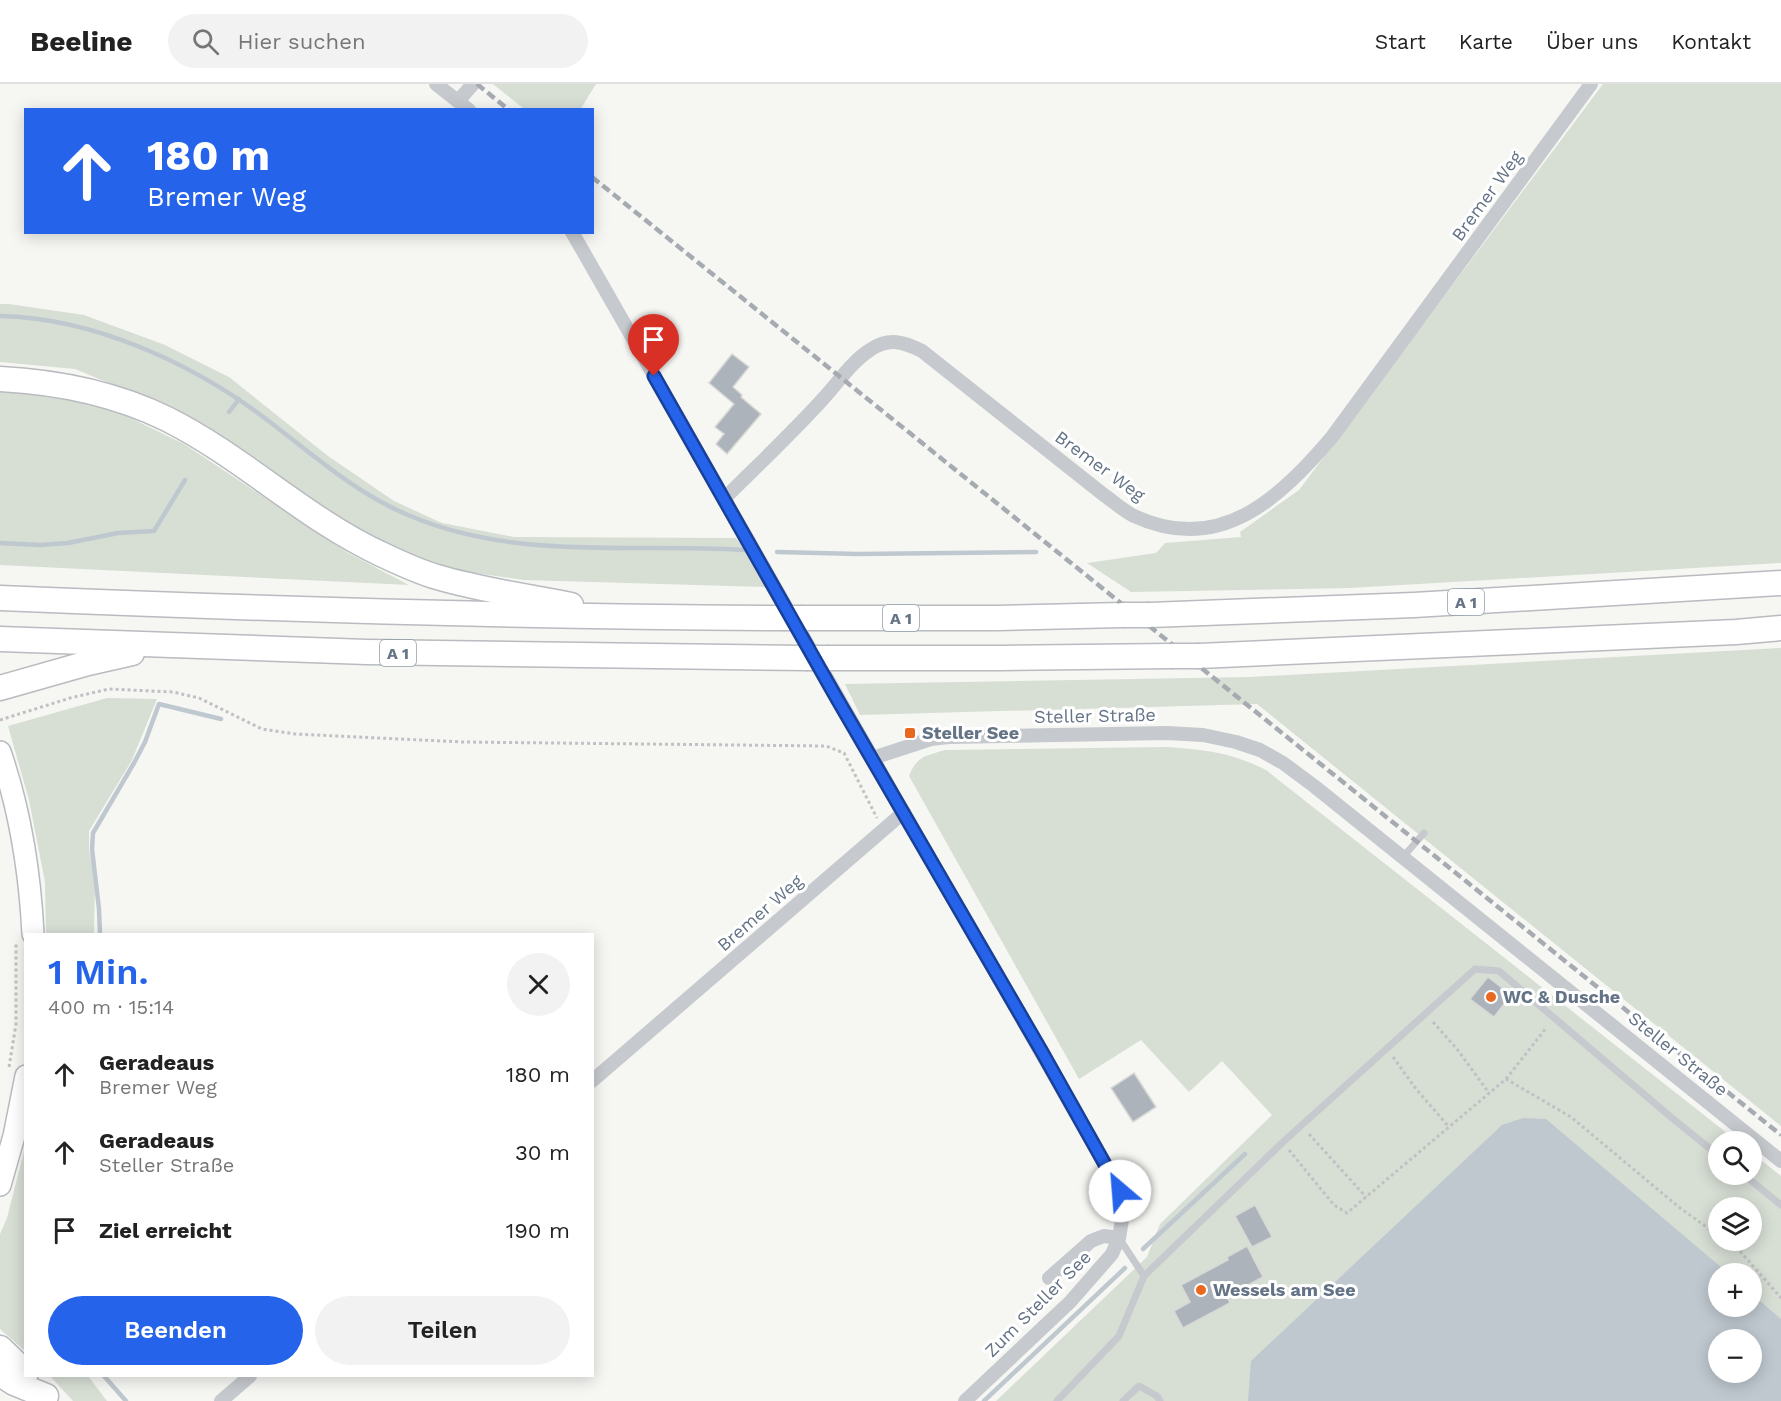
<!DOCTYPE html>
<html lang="de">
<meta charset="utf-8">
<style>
body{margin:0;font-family:"Work Sans",sans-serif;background:#f2f2f2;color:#222;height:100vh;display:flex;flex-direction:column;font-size:22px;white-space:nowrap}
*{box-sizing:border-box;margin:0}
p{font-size:20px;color:#767676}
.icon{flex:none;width:33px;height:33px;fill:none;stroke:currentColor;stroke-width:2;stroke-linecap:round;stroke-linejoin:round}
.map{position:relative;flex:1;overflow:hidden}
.sheet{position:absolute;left:24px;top:849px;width:570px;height:444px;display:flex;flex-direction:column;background:#fff;border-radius:0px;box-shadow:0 3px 15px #0003}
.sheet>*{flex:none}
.guide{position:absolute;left:24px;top:24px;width:570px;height:126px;border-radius:0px;box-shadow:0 3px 15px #0003;background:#2563eb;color:#fff;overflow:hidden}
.buttons{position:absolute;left:1708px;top:1047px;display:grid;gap:12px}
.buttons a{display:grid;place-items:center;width:54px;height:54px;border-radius:50%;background:#fff;box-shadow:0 3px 15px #0003;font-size:30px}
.pin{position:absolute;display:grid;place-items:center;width:51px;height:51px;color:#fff;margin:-62px -26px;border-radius:50% 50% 50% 0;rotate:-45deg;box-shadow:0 0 6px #0007}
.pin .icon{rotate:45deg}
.me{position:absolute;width:66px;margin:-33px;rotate:333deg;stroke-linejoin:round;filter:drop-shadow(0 0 4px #0008)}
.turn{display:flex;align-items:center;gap:21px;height:126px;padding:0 24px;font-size:27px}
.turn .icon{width:78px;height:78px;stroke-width:2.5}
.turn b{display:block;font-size:42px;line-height:51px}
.round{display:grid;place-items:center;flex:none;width:63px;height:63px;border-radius:32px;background:#f2f2f2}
.head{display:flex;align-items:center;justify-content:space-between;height:102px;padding:0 24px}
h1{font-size:36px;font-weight:600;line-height:45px;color:#2563eb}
.button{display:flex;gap:12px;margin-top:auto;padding:12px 24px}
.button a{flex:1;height:69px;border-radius:36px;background:#2563eb;color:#fff;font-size:24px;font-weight:600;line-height:69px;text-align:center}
.button a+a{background:#f2f2f2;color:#222}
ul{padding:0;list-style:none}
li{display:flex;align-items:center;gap:18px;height:78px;padding:0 24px}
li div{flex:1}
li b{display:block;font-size:22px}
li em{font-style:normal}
header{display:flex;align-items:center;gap:36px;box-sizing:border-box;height:84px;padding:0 30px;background:#fff;border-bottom:2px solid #e0e0e0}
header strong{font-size:28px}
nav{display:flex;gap:33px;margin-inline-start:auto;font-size:21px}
.search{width:420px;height:54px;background:#f2f2f2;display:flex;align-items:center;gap:15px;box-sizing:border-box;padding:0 21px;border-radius:33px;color:#767676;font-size:22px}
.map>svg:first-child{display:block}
.green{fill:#d7ded4;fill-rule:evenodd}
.water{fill:#bfc8cf;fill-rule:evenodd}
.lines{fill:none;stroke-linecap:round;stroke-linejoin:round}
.stream{stroke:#bfc8cf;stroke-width:4.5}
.building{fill:#acb3ba;stroke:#d8d8d6;stroke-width:1.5}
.primary-casing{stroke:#b7babf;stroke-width:24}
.highway-casing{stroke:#b8bbbf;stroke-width:27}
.path{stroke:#c0c1c4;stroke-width:3;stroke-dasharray:3 3;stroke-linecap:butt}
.lane{stroke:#c6c9cd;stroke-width:7}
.street{stroke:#c6c9cd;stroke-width:14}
.primary{stroke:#fff;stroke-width:21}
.highway{stroke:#fff;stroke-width:24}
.rail{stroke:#a6abb2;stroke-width:4.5;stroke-dasharray:9 4.5;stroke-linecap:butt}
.highway-bridge-casing{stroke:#b8bbbf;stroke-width:27;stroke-linecap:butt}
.highway-bridge{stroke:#fff;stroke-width:24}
.route-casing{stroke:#184099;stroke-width:15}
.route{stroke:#2563eb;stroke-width:10}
.poi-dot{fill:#ea6720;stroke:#fff;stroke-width:2}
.labels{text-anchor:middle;stroke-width:6;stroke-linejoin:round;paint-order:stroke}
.shield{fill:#fff;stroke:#929daa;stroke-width:1.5}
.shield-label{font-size:16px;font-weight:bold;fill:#647386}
.street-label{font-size:18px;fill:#647386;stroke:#fff}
.poi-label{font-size:18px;font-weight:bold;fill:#647386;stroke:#fff;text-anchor:start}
</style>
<header>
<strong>Beeline</strong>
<div class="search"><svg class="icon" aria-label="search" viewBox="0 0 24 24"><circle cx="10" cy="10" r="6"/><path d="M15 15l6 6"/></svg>Hier suchen</div>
<nav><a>Start</a><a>Karte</a><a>Über uns</a><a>Kontakt</a></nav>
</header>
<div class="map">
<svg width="1781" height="1317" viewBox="0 0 1781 1317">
<rect width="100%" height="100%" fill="#f6f7f3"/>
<!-- green -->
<g class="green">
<path d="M493 0H596L580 26 524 25Z"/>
<path d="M1603 0H1781V479L1350 504 1131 508 1087 479 1156 469 1165 459 1241 453 1240 448 1299 406Z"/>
<path d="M0 220H9L84 231 165 261 229 293 328 372 394 417 442 439 514 453 736 454 751 473 766 503 524 496 446 485 374 456 152 317 75 285 0 278Z"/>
<path d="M29 306 116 327 184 360 348 469 409 501 0 481V307Z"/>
<path d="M1781 564V1042L1257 620 860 631 845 600 1250 593Z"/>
<path d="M107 614 157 615 132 676 89 747V765L95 799 94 850H46L45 798 29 716 8 642Z"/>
<path d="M1167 663C1206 666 1230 668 1266 686L1737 1057 1719 1058V1090H1752V1069L1781 1092V1317H996L1147 1173 1160 1140 1272 1031 1222 977 1189 1008 1141 956 1079 995 909 692C917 672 925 672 945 666ZM1719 1124H1752V1156H1719ZM1719 1190H1752V1222H1719ZM1719 1256H1752V1288H1719Z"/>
<path d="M25 1063 26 1267H25L0 1245V1150L7 1134Z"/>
<path d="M50 1292H88L107 1317H73Z"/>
</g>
<!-- water -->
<path class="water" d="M1523 1034 1546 1035 1728 1189 1719 1190V1222H1752V1210L1781 1235V1317H1248L1251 1277 1502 1041ZM1719 1256H1752V1288H1719Z"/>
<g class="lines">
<!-- stream -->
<g class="stream">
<path d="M0 232C94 234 192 279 266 335 311 369 355 409 408 431 515 477 630 459 743 466"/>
<path d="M229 328 239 315"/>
<path d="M0 459 40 461 68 459 118 449 154 447 185 396"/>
<path d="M777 468 858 470 1036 468"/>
<path d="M100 850 99 825 92 765 93 749 134 679 145 658 159 620 221 635"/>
<path d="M1143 1165 1245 1070"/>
<path d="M104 1292 126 1317"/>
<path d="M984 1317 1125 1184"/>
</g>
</g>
<!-- building -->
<g class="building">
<path d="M732 270 749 283 733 303 742 311 741 313 761 330 727 370 716 360 724 350 715 343 734 320 709 299Z"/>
<path d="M1488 893 1511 911 1494 933 1470 915Z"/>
<path d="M1134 989 1156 1023 1133 1038 1111 1004Z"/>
<path d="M1255 1121 1272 1153 1252 1163 1235 1132Z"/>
<path d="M1247 1162 1263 1193 1227 1212 1230 1219 1183 1244 1174 1227 1190 1218 1181 1201 1228 1176 1227 1173Z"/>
</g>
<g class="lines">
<defs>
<g id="primary">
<path d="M0 668C20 726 30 790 33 850"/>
<path d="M0 1101 14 1052 26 992"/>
</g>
<g id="highway">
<path d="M0 295C58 298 114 309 167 335 243 373 305 435 383 471 400 479 419 488 437 493 481 506 526 512 571 521"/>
<path d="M0 514C261 525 521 533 783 534"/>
<path d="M1150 531 1414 521 1781 499"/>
<path d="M804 534H998L1122 531"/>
<path d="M0 555 367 568 806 574"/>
<path d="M1199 572 1736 548 1781 544"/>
<path d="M829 574H1001L1171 572"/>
<path d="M0 604 88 579 132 569"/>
<path d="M0 1264 26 1289"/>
<path d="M0 1290 14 1299 46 1312"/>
</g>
</defs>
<!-- primary casing -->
<use href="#primary" class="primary-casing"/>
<!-- highway casing -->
<use href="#highway" class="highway-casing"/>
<!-- path -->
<g class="path">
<path d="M0 636 70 614 109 605 173 608 199 614 262 645 295 650 463 658 826 662 844 669 877 734"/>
<path d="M1433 938 1457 965 1489 1009"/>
<path d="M1393 973 1416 1005 1449 1043"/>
<path d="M9 983 16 940V858"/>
<path d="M1506 995 1547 943"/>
<path d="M1309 1050 1366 1113"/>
<path d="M1289 1066 1334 1121 1347 1129 1506 995 1571 1033 1680 1124 1719 1152"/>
<path d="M1726 1156 1739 1166 1781 1214"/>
</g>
<!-- lane -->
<g class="lane">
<path d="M1403 773 1424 749"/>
<path d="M1743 1090 1781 1121"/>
<path d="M1144 1192 1283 1058 1475 885 1499 887 1672 1034 1719 1072"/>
<path d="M1057 1317 1119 1252 1144 1192 1119 1154"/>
<path d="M1123 1317 1139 1302 1157 1312 1160 1317"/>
</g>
<!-- street -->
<g class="street">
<path d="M436 0 469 26"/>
<path d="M458 17 473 0"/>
<path d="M572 148 1119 1105 1123 1130 1119 1154 1112 1170 1070 1218 965 1317"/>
<path d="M724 415C757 382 791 350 822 316 838 299 851 278 870 266 889 253 904 258 922 267L1104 411C1114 418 1124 427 1134 432 1220 472 1280 414 1332 353L1591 0"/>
<path d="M873 674 931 655 949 653 1167 649 1203 651 1236 658 1260 666 1283 679 1314 702 1781 1077"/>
<path d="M592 997 904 728"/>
<path d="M1049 1194 1091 1157 1104 1152 1119 1154"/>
<path d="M221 1317 250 1292"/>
</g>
<!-- primary -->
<use href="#primary" class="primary"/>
<!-- highway -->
<use href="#highway" class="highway"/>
<!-- rail -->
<g class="rail">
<path d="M477 0 509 26"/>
<path d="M592 93 1781 1051"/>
</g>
<defs>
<g id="highway-bridge">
<path d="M1122 531H1150"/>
<path d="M783 534H804"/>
<path d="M1171 572H1199"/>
<path d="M806 574H829"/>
</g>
</defs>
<!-- highway-bridge casing -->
<use href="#highway-bridge" class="highway-bridge-casing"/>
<!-- highway-bridge -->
<use href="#highway-bridge" class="highway-bridge"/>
</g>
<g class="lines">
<defs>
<path id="route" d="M654 292 836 613 1042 968 1120 1107"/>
</defs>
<!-- route casing -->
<use href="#route" class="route-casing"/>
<!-- route -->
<use href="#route" class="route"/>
</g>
<!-- markers -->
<g class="poi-dot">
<rect x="904" y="643" width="12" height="12" rx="3"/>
<circle cx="1491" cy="913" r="6"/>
<circle cx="1201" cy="1206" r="6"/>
</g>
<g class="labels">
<!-- shield labels -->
<g class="shield">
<rect x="1448" y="505" width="36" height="26" rx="4.5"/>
<rect x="883" y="521" width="36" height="26" rx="4.5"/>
<rect x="380" y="556" width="36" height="26" rx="4.5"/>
</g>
<g class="shield-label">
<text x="1466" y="524">A 1</text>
<text x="901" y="540">A 1</text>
<text x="398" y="575">A 1</text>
</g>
<!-- street labels -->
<g class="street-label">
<text transform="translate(1487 112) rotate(-54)" y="6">Bremer Weg</text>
<text transform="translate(1100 382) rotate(36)" y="6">Bremer Weg</text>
<text transform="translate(1095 632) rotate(-1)" y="6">Steller Straße</text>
<text transform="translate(760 829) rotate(-41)" y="6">Bremer Weg</text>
<text transform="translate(1678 970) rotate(39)" y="6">Steller Straße</text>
<text transform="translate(1038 1220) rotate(-45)" y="6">Zum Steller See</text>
</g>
<!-- poi labels -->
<g class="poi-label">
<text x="922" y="655">Steller See</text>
<text x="1503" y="919">WC &amp; Dusche</text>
<text x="1213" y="1212">Wessels am See</text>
</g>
</g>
</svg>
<div class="buttons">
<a><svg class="icon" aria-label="search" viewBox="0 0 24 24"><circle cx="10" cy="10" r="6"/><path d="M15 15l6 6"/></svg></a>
<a><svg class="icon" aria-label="layers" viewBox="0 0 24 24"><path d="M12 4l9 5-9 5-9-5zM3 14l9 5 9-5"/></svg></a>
<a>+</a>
<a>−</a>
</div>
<div class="pin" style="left:654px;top:292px;background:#d93025"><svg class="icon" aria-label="arrive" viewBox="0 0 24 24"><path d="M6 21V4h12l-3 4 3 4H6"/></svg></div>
<svg class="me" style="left:1120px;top:1107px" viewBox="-20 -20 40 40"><circle r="19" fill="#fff"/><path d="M0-13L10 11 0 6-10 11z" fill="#2563eb"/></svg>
<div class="guide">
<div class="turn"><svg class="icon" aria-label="ahead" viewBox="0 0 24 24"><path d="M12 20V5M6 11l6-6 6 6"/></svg><div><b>180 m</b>Bremer Weg</div></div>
</div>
<section class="sheet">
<div class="head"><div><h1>1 Min.</h1><p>400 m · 15:14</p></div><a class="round"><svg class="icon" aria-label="close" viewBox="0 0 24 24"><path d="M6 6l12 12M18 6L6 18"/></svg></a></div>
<ul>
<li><svg class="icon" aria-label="ahead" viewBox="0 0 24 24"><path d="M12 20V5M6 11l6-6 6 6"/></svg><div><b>Geradeaus</b><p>Bremer Weg</p></div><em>180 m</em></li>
<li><svg class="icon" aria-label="ahead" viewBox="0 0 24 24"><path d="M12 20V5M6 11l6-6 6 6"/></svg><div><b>Geradeaus</b><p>Steller Straße</p></div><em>30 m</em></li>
<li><svg class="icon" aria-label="arrive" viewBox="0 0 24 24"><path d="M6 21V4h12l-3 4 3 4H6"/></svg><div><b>Ziel erreicht</b></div><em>190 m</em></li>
</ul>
<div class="button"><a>Beenden</a><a>Teilen</a></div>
</section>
</div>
